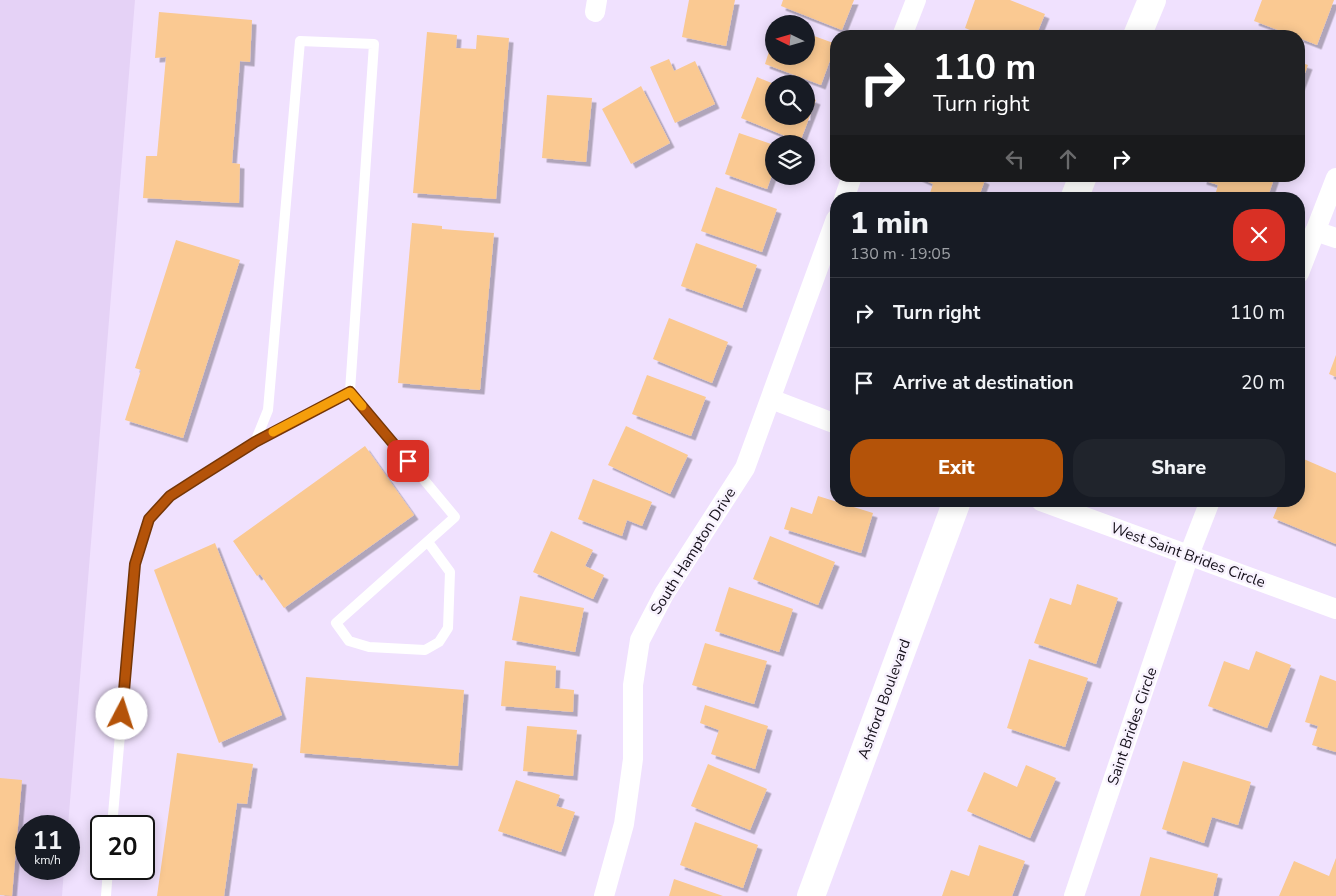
<!DOCTYPE html>
<meta charset="utf-8">
<style>
body{margin:0;font-family:"Nunito Sans",sans-serif;background:#20242c;color:#f1f3f6;height:100vh;display:flex;flex-direction:column;font-size:19px;white-space:nowrap}
*{box-sizing:border-box;margin:0}
p{font-size:16px;color:#9ea1a6}
.icon{flex:none;width:28px;height:28px;fill:none;stroke:currentColor;stroke-width:2;stroke-linecap:round;stroke-linejoin:round}
.map{position:relative;flex:1;overflow:hidden}
.details{position:absolute;left:830px;top:192px;width:475px;height:315px;display:flex;flex-direction:column;background:#171b24;border-radius:20px;box-shadow:0 2px 12px #0003}
.details>*{flex:none}
.guide{position:absolute;left:830px;top:30px;width:475px;height:152px;border-radius:20px;box-shadow:0 2px 12px #0003;background:#202124;color:#fff;overflow:hidden}
.needle{width:32px;rotate:275deg}
.buttons{position:absolute;left:765px;top:15px;display:grid;gap:10px}
.buttons a{display:grid;place-items:center;width:50px;height:50px;border-radius:50%;background:#171b24;box-shadow:0 2px 12px #0003;font-size:25px}
.speed{position:absolute;left:15px;top:815px;display:flex;gap:10px;font-size:25px;font-weight:700;text-align:center}
.speed>*{display:grid;place-content:center;width:65px;height:65px;border-radius:50%;background:#171b24;box-shadow:0 2px 12px #0003;line-height:1}
.speed small{font-size:12px;font-weight:400}
.speed .limit{border:2px solid #111;border-radius:8px;background:#fff;color:#111}
.pin{position:absolute;display:grid;place-items:center;width:42px;height:42px;color:#fff;margin:-21px;border-radius:10px;box-shadow:0 2px 8px #0006}
.me{position:absolute;width:55px;margin:-28px;rotate:5deg;stroke-linejoin:round;filter:drop-shadow(0 0 4px #0008)}
.turn{display:flex;align-items:center;gap:18px;height:105px;padding:0 20px;font-size:22px}
.turn .icon{width:65px;height:65px;stroke-width:2.5}
.turn b{display:block;font-size:35px;line-height:42px}
.lanes{display:flex;align-items:center;height:48px;padding:0 20px;background:#0003;justify-content:center;gap:25px;direction:ltr}
.lanes .off{opacity:.35}
.round{display:grid;place-items:center;flex:none;width:52px;height:52px;border-radius:20px;background:#20242c}
.overview{display:flex;align-items:center;justify-content:space-between;height:85px;padding:0 20px}
h1{font-size:30px;font-weight:800;line-height:38px}
.button{display:flex;gap:10px;margin-top:auto;padding:10px 20px}
.button a{flex:1;height:58px;border-radius:20px;background:#b45309;color:#fff;font-size:20px;font-weight:800;line-height:58px;text-align:center}
.button a+a{background:#20242c;color:#f1f3f6}
ul{padding:0;list-style:none}
li{display:flex;align-items:center;gap:15px;height:70px;padding:0 20px;border-top:1px solid #363941}
li div{flex:1}
li b{display:block;font-size:19px}
li em{font-style:normal}
.map>svg:first-child{display:block}
.built{fill:#e5d2f6}
.building{fill:#fac992;filter:url(#shadow)}
.lines{fill:none;stroke-linecap:round;stroke-linejoin:round}
.lane{stroke:#fff;stroke-width:10}
.street{stroke:#fff;stroke-width:20}
.secondary{stroke:#fff;stroke-width:28}
.route-casing{stroke:#753606;stroke-width:12}
.route{stroke:#b45309;stroke-width:9}
.slow{stroke:#f59e0b;stroke-width:9}
.labels{text-anchor:middle;stroke-width:5;stroke-linejoin:round;paint-order:stroke}
.street-label{font-size:15px;fill:#15101a;stroke:#f8f2fe}
</style>
<div class="map">
<svg width="1336" height="896" viewBox="0 0 1336 896">
<defs>
<filter id="shadow"><feDropShadow dx="4.5" dy="4.5" stdDeviation="0" flood-color="#0004"/></filter>
</defs>
<rect width="100%" height="100%" fill="#f0e1fe"/>
<!-- built -->
<path class="built" d="M0 0H135L68 826H26V869H64L62 896H0Z"/>
<!-- building -->
<g class="building">
<path d="M689 0H735L726 46 682 37Z"/>
<path d="M783 0H854L842 30 781 6Z"/>
<path d="M975 0H1010L1045 14 1036 36H984L965 28Z"/>
<path d="M1262 0H1334L1317 45 1299 38V36H1294L1254 21Z"/>
<path d="M159 12 252 20 250 62 240 61 232 163 240 164 239 203 143 198 146 156H157L166 57 155 58Z"/>
<path d="M427 32 457 35 456 48 476 49 477 35 509 38 496 199 413 193Z"/>
<path d="M806 33 836 44 821 85 765 64 773 39 774 56H806Z"/>
<path d="M669 59 674 71 695 61 715 104 675 123 650 67Z"/>
<path d="M1299 62 1308 65 1299 89Z"/>
<path d="M757 77 774 84V116H806V96L816 100 800 142 741 118Z"/>
<path d="M641 86 670 143 631 164 602 109Z"/>
<path d="M547 95 592 98 586 162 542 158Z"/>
<path d="M739 133 774 145V176L772 175 767 189 725 174Z"/>
<path d="M776 176H789L787 180Z"/>
<path d="M915 176H977L985 180 978 199H928L933 184Z"/>
<path d="M1203 176H1275L1267 199H1214L1218 185 1202 180Z"/>
<path d="M716 187 777 209 762 252 701 231Z"/>
<path d="M412 223 442 226V229L494 233 480 390 398 383Z"/>
<path d="M176 240 240 260 183 438 125 420 141 370 135 368Z"/>
<path d="M696 243 757 265 742 308 681 286Z"/>
<path d="M669 318 728 342 712 383 653 359Z"/>
<path d="M1336 355V377L1329 374Z"/>
<path d="M647 375 706 397 691 436 632 414Z"/>
<path d="M626 426 688 455 670 494 608 465Z"/>
<path d="M365 446 414 515 284 608 260 574 257 576 233 541Z"/>
<path d="M1299 457 1336 473V544L1273 518 1280 501H1299Z"/>
<path d="M593 479 652 502 642 526 627 520 622 536 578 519Z"/>
<path d="M818 496 873 513 861 553 784 529 791 507 812 514Z"/>
<path d="M551 531 593 550 585 566 604 575 593 599 533 572Z"/>
<path d="M770 536 835 562 818 605 753 579Z"/>
<path d="M215 543 282 715 219 743 154 570Z"/>
<path d="M1077 584 1118 598 1096 664 1034 643 1050 598 1071 605Z"/>
<path d="M729 587 793 609 779 652 715 631Z"/>
<path d="M520 596 584 608 575 652 512 640Z"/>
<path d="M705 643 767 661 754 704 692 685Z"/>
<path d="M1256 651 1291 665 1267 728 1208 706 1224 661 1249 670Z"/>
<path d="M1029 659 1088 678 1065 747 1007 728Z"/>
<path d="M505 661 556 666 555 688 574 690 573 712 501 706Z"/>
<path d="M1320 675 1336 681V752L1312 745 1318 726 1305 722Z"/>
<path d="M306 677 464 690 458 766 300 753Z"/>
<path d="M705 705 768 726 755 769 711 754 719 730 700 723Z"/>
<path d="M527 726 577 730 573 776 523 771Z"/>
<path d="M177 753 253 764 247 804 237 803 224 896H157Z"/>
<path d="M1183 761 1251 782 1238 825 1212 817 1204 843 1162 829Z"/>
<path d="M708 764 767 789 750 830 691 806Z"/>
<path d="M1026 765 1056 778 1030 838 967 811 984 772 1017 787Z"/>
<path d="M0 778 22 780 12 896 0 895Z"/>
<path d="M516 780 560 795 556 806 575 812 561 852 498 831Z"/>
<path d="M695 822 758 845 743 888 680 865Z"/>
<path d="M979 845 1025 861 1012 896H942L951 870 969 876Z"/>
<path d="M1150 857 1218 874 1213 896H1140Z"/>
<path d="M1336 858V896H1279L1294 861 1329 876Z"/>
<path d="M674 879 723 896H669Z"/>
</g>
<g class="lines">
<!-- lane -->
<g class="lane">
<path d="M255 442 350 391"/>
<path d="M112 826 135 564 149 519 170 496 255 442 268 410 300 41 374 44 350 391 455 517 336 623 349 641 369 647 425 650 439 642 448 628 450 572 428 542"/>
<path d="M106 896 108 869"/>
</g>
<!-- street -->
<g class="street">
<path d="M595 12 597 0"/>
<path d="M902 36 916 0"/>
<path d="M844 199 852 176"/>
<path d="M1315 231 1336 238"/>
<path d="M1299 273 1336 178"/>
<path d="M771 399 836 424"/>
<path d="M1041 501 1336 609"/>
<path d="M604 896 624 824 633 759V685L640 640 664 594 745 468 836 219"/>
<path d="M1074 896 1189 555 1210 501"/>
</g>
<!-- secondary -->
<g class="secondary">
<path d="M1137 36 1152 0"/>
<path d="M1074 199 1083 176"/>
<path d="M811 896 957 501"/>
</g>
</g>
<g class="lines">
<defs>
<path id="route" d="M122 714 135 564 149 519 170 496 198 478 255 442 350 392 408 461"/>
</defs>
<!-- route casing -->
<use href="#route" class="route-casing"/>
<!-- route -->
<use href="#route" class="route"/>
<!-- slow -->
<path class="slow" d="M273 432 350 392 362 406"/>
</g>
<g class="labels">
<!-- street labels -->
<g class="street-label">
<text transform="translate(693 551) rotate(-58)" y="5">South Hampton Drive</text>
<text transform="translate(1188 555) rotate(20)" y="5">West Saint Brides Circle</text>
<text transform="translate(884 699) rotate(-70)" y="5">Ashford Boulevard</text>
<text transform="translate(1132 726) rotate(-71)" y="5">Saint Brides Circle</text>
</g>
</g>
</svg>
<div class="buttons">
<a><svg class="needle" viewBox="-14 -14 28 28"><path d="M0-13l5 13h-10z" fill="#e53935"/><path d="M0 13l5-13h-10z" fill="#9ea1a6"/></svg></a>
<a><svg class="icon" aria-label="search" viewBox="0 0 24 24"><circle cx="10" cy="10" r="6"/><path d="M15 15l6 6"/></svg></a>
<a><svg class="icon" aria-label="layers" viewBox="0 0 24 24"><path d="M12 4l9 5-9 5-9-5zM3 14l9 5 9-5"/></svg></a>
</div>
<div class="speed"><div>11<small>km/h</small></div><div class="limit">20</div></div>
<div class="pin" style="left:408px;top:461px;background:#d93025"><svg class="icon" aria-label="arrive" viewBox="0 0 24 24"><path d="M6 21V4h12l-3 4 3 4H6"/></svg></div>
<svg class="me" style="left:122px;top:714px" viewBox="-20 -20 40 40"><circle r="19" fill="#fff"/><path d="M0-13L10 11 0 6-10 11z" fill="#b45309"/></svg>
<div class="guide">
<div class="turn"><svg class="icon" aria-label="right" viewBox="0 0 24 24"><path d="M7 20v-9h11M14 6l5 5-5 5"/></svg><div><b>110 m</b>Turn right</div></div>
<div class="lanes"><svg class="icon off" aria-label="left" viewBox="0 0 24 24"><path d="M17 20v-9H6M10 6l-5 5 5 5"/></svg><svg class="icon off" aria-label="ahead" viewBox="0 0 24 24"><path d="M12 20V5M6 11l6-6 6 6"/></svg><svg class="icon" aria-label="right" viewBox="0 0 24 24"><path d="M7 20v-9h11M14 6l5 5-5 5"/></svg></div>
</div>
<section class="details">
<div class="overview"><div><h1>1 min</h1><p>130 m · 19:05</p></div><a class="round" style="background:#d93025;color:#fff"><svg class="icon" aria-label="close" viewBox="0 0 24 24"><path d="M6 6l12 12M18 6L6 18"/></svg></a></div>
<ul>
<li><svg class="icon" aria-label="right" viewBox="0 0 24 24"><path d="M7 20v-9h11M14 6l5 5-5 5"/></svg><div><b>Turn right</b></div><em>110 m</em></li>
<li><svg class="icon" aria-label="arrive" viewBox="0 0 24 24"><path d="M6 21V4h12l-3 4 3 4H6"/></svg><div><b>Arrive at destination</b></div><em>20 m</em></li>
</ul>
<div class="button"><a>Exit</a><a>Share</a></div>
</section>
</div>
